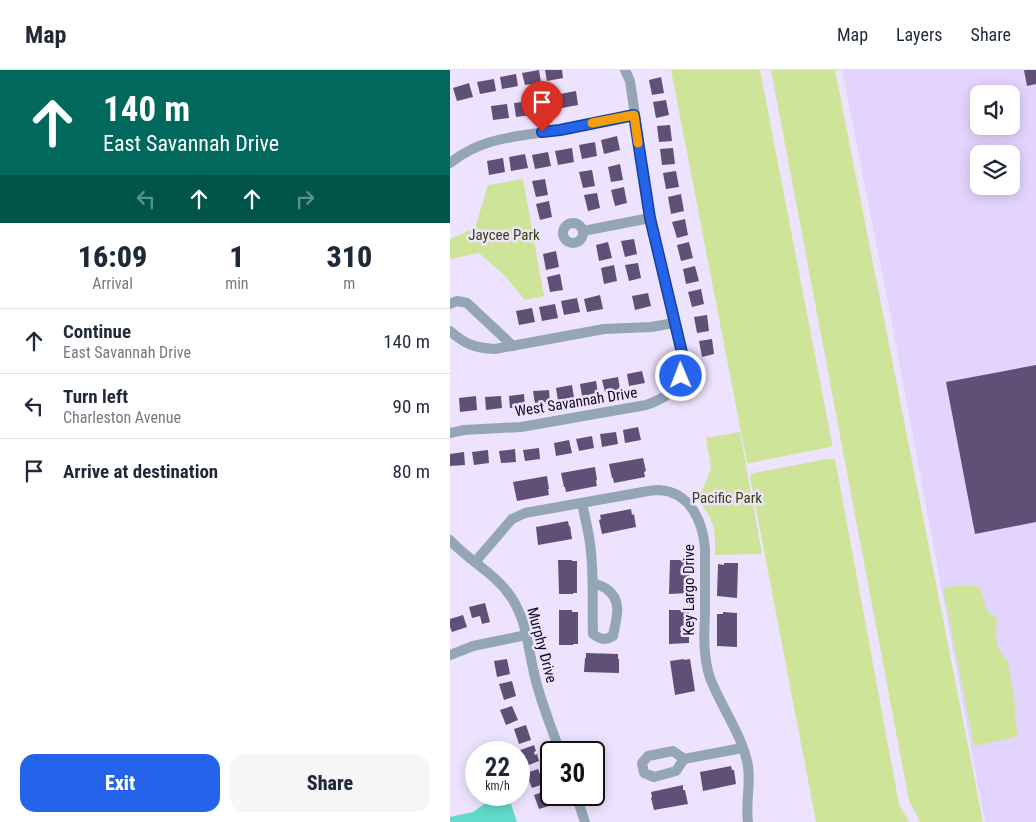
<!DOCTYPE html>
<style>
body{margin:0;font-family:"Roboto Condensed",sans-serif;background:#f6f6f7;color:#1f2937;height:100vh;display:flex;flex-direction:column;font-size:19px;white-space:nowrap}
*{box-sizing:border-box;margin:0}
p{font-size:16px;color:#747a83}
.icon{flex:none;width:28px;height:28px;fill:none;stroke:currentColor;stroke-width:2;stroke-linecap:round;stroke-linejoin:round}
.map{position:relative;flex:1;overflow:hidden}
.details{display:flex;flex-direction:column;background:#fff;width:450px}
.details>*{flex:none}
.guide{background:#00695c;color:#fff;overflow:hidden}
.fabs{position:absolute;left:520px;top:15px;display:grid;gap:10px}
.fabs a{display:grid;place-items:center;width:50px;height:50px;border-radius:10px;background:#fff;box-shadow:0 2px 12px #0003;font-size:25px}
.speed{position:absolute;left:15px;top:671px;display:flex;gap:10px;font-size:25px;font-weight:700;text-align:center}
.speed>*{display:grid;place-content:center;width:65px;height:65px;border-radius:50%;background:#fff;box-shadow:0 2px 12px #0003;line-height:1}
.speed small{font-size:12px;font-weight:400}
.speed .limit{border:2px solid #111;border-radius:8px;background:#fff;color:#111}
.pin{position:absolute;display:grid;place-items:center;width:42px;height:42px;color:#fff;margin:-51px -21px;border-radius:50% 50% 50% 0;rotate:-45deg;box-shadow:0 0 5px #0007}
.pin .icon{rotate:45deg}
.me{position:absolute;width:55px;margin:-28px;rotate:359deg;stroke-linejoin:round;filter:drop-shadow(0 0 4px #0008)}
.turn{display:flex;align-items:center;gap:18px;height:105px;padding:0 20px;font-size:22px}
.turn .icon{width:65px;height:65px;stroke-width:2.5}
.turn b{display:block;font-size:35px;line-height:42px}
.lanes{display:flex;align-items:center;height:48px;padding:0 20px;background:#0003;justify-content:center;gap:25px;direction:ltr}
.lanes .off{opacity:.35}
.eta{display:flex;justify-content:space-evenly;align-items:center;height:85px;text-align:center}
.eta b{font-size:30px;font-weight:800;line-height:35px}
.primary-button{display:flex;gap:10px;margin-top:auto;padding:10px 20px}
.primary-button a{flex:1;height:58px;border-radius:15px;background:#2563eb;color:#fff;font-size:20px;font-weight:800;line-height:58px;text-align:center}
.primary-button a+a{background:#f6f6f7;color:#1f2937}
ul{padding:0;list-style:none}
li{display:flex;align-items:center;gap:15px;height:65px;padding:0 20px;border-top:1px solid #e0e1e3}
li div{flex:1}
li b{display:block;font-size:19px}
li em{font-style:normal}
header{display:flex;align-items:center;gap:30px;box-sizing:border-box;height:70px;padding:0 25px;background:#fff;border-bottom:1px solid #e0e1e3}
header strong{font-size:24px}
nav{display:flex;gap:28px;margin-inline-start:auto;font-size:18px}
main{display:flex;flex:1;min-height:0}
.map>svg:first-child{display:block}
.built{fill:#e3d4fd;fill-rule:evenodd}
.green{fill:#cee599}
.water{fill:#61dbc9}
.building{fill:#605077}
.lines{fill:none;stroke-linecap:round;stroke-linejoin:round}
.minor{stroke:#94a6b4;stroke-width:10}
.route-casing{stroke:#184099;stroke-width:12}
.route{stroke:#2563eb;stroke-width:9}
.slow{stroke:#f59e0b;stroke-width:9}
.labels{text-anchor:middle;stroke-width:5;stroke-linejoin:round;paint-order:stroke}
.park-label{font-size:15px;fill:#394708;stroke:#ede3fe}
.street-label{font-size:15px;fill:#100a19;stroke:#ede3fe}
</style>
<header>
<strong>Map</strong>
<nav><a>Map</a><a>Layers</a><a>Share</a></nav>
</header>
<main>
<section class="details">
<div class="guide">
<div class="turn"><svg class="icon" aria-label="ahead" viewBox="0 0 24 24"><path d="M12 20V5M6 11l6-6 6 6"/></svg><div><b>140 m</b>East Savannah Drive</div></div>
<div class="lanes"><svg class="icon off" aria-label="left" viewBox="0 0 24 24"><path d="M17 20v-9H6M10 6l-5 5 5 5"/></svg><svg class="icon" aria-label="ahead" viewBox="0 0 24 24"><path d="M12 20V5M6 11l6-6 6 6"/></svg><svg class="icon" aria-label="ahead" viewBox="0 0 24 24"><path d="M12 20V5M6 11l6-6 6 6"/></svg><svg class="icon off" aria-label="right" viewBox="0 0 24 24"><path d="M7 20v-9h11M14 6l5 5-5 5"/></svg></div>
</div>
<div class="eta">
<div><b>16:09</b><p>Arrival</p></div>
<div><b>1</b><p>min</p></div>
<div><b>310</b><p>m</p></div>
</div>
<ul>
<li><svg class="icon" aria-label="ahead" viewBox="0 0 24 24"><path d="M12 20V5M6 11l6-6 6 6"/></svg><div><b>Continue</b><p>East Savannah Drive</p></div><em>140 m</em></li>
<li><svg class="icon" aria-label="left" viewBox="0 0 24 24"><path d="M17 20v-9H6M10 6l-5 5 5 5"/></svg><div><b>Turn left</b><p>Charleston Avenue</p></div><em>90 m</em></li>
<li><svg class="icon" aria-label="arrive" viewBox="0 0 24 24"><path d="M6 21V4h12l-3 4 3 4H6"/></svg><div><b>Arrive at destination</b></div><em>80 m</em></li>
</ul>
<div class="primary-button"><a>Exit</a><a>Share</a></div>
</section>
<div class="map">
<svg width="586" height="752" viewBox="0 0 586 752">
<rect width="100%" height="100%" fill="#ede3fe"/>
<!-- built -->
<path class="built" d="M392 0H586V752H535L440 243ZM529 24H561V56H529ZM529 84H561V116H529Z"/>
<!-- green -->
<g class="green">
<path d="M221 0H310L382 373V376L380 377 300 393H297Z"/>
<path d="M321 0H385L533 752H470L459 731Z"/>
<path d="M73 109 94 226 75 230 56 207 29 183 0 189V169L25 158 38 115Z"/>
<path d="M290 362 312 484 265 485C266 459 264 450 248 430L261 399 256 368Z"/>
<path d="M376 389H385L449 734 459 752H366L300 407 302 404 304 403Z"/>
<path d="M525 515C534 521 534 533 538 543L547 548 546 570 551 583 558 592 565 635V649L568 662 567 665 562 668 524 676 493 519C503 514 514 517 525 515Z"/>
</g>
<!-- water -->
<path class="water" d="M47 725H58L67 752H0V747L23 742Z"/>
<!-- building -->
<g class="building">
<path d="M89 0 91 13 75 15 72 3Z"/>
<path d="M95 0H112L113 8 97 11Z"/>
<path d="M574 0H586V14L577 16Z"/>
<path d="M66 4 68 16 52 19 50 7Z"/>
<path d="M211 7 214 23 202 25 199 10Z"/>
<path d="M44 9 46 21 30 24 27 12Z"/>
<path d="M19 13 23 27 7 31 3 18Z"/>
<path d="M126 21 128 35 112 38 110 24Z"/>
<path d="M104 27 106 41 90 44 88 29Z"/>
<path d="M216 30 219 45 206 48 203 32Z"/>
<path d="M80 31 82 45 66 47 64 33Z"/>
<path d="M57 34 59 48 43 50 41 36Z"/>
<path d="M220 55 222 71 209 72 207 56Z"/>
<path d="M167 66 170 80 154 84 151 70Z"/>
<path d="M145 72 147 86 132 89 129 75Z"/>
<path d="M122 78 124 92 108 95 105 81Z"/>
<path d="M223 78 225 94 212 95 210 79Z"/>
<path d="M98 82 101 96 85 99 82 85Z"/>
<path d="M75 84 78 98 61 101 59 87Z"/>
<path d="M53 88 55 102 39 105 37 91Z"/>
<path d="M170 94 173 110 161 112 158 97Z"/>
<path d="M142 100 145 116 133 118 129 102Z"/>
<path d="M226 101 229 117 216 119 213 103Z"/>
<path d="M95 109 98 125 86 127 82 111Z"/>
<path d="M174 117 177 133 165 136 161 120Z"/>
<path d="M147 123 150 138 138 141 134 125Z"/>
<path d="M231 124 234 141 221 144 218 127Z"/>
<path d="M99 131 102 147 90 150 86 134Z"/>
<path d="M235 149 238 165 227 168 222 152Z"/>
<path d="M184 169 187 184 175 187 171 171Z"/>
<path d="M158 172 162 188 149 191 146 175Z"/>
<path d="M239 172 243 188 231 191 227 175Z"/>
<path d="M106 181 109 197 96 200 93 184Z"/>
<path d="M188 193 191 208 179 211 175 195Z"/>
<path d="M164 195 167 211 154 214 151 198Z"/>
<path d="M245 196 249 211 236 214 233 199Z"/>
<path d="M110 204 113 220 100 222 97 207Z"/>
<path d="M251 219 254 234 242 237 238 222Z"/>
<path d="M198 223 201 236 185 240 182 226Z"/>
<path d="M150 225 153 239 137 242 134 229Z"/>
<path d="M127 228 130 242 114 245 111 231Z"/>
<path d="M105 234 108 248 92 251 89 237Z"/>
<path d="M82 238 85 252 69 255 66 241Z"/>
<path d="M257 245 259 261 247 263 244 247Z"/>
<path d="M262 269 264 284 252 287 249 271Z"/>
<path d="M586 295V452L525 464 496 312Z"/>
<path d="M192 301 195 313 179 316 177 304Z"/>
<path d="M168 307 170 319 155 322 152 310Z"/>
<path d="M146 311 148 323 132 326 130 314Z"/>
<path d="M122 315 124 328 108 331 106 318Z"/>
<path d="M99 320 100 333 85 334 83 321Z"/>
<path d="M74 324 75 337 60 338 59 326Z"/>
<path d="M26 326 27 340 10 342 9 328Z"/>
<path d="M51 326 52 338 36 340 35 327Z"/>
<path d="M188 357 191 370 175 373 173 360Z"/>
<path d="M166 362 168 374 152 377 150 364Z"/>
<path d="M142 366 144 378 129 381 126 369Z"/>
<path d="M119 370 122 383 106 386 104 373Z"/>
<path d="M89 378 90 389 75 391 73 380Z"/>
<path d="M65 379 66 392 51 393 49 381Z"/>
<path d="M38 380 39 393 24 395 22 382Z"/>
<path d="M14 382 15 395 0 396V384Z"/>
<path d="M193 388 196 401 194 402 195 407 164 413 163 408H162L159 394Z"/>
<path d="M145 397 147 410 146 411 147 416 116 422 115 417H114L111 403Z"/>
<path d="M97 406 99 419H98L99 425 67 431 63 412Z"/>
<path d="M181 439 182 445 184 444 186 457 152 464 149 450 151 449 150 445Z"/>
<path d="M118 451 119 456H120L122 469 88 475 86 457Z"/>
<path d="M108 490H122V491H127V523H123V524H109Z"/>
<path d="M220 490H234V491H240L239 523 219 524Z"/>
<path d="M274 493H288L287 528 267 526 268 494 274 495Z"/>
<path d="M35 533 40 552 32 554 30 546 22 548 19 537Z"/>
<path d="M109 540H122V542H128V574H123V575H109Z"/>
<path d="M219 540H233V541H239V573L219 574Z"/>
<path d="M273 542 287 543V577L267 576V544H273Z"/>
<path d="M13 545 17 557 2 562 0 557V549Z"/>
<path d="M136 583 168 584V589H169V603L134 602 135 588H136Z"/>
<path d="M57 589 60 604 47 607 44 591Z"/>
<path d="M234 589V590L240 589 245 621 225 625 220 591Z"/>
<path d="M62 611 66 626 54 630 49 614Z"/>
<path d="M62 636 68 650 56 655 50 640Z"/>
<path d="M76 655 81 670 69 674 64 659Z"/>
<path d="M84 675 86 681 84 682 85 685 87 684 89 691 71 698 69 693 72 692 70 688H69V682H65Z"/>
<path d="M281 696 282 700H284L286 714 253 721 250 702Z"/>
<path d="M88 699 94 714 82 718 76 703Z"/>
<path d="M233 715V720H235L238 734 204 740 201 728 202 727 201 722Z"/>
<path d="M95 721 96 724 101 723 105 734 89 739 84 725Z"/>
</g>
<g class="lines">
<!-- minor -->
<g class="minor">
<path d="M0 93C34 66 68 67 109 60 134 56 159 49 184 45"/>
<circle cx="123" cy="163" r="10"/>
<path d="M133 161 200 148"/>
<path d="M0 234 7 231 17 233 63 276"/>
<path d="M0 261C15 274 24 278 45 279L154 259 201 257 224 253"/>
<path d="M0 363 14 360 71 357 196 335C211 330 228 321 232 304 233 298 232 293 233 287L200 148 180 11 175 0"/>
<path d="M132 433C135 449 140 466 141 482 144 510 142 537 143 564 150 569 155 571 163 566 166 550 173 532 158 520 154 516 148 515 143 513"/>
<path d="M0 470C19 491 45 503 61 527 78 552 78 582 86 611 92 635 102 659 110 682"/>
<path d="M25 492 62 449 75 443 193 422C198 421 204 420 209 420 240 422 253 451 255 479 255 500 255 522 255 543 254 565 253 587 260 608 271 636 290 662 297 691 302 710 295 732 298 752"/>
<path d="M0 585 23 576 76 565"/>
<path d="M234 689 226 701 204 707 194 703 192 693 198 686 223 681 234 689 292 678"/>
<path d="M126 725 135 752"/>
</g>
</g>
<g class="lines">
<defs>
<path id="route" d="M92 62 110 60 184 45 200 148 233 287 231 306"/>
</defs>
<!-- route casing -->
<use href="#route" class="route-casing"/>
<!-- route -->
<use href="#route" class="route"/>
<!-- slow -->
<path class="slow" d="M142 53 184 45 188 73"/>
</g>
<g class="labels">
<!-- park labels -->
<g class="park-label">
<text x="54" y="170">Jaycee Park</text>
<text x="277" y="433">Pacific Park</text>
</g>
<!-- street labels -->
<g class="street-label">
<text transform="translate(126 332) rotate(-9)" y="5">West Savannah Drive</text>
<text transform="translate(239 520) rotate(-90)" y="5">Key Largo Drive</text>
<text transform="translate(92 575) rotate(75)" y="5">Murphy Drive</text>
</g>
</g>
</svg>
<div class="fabs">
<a><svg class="icon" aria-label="sound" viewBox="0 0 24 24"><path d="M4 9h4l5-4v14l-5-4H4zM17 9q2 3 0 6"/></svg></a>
<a><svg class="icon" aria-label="layers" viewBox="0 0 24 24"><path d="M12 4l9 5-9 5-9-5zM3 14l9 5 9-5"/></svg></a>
</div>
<div class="speed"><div>22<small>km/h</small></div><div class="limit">30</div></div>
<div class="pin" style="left:92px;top:62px;background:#d93025"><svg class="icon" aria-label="arrive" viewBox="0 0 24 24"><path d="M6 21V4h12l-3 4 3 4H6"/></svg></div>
<svg class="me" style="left:231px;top:306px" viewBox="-20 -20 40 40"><circle r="17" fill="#2563eb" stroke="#fff" stroke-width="3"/><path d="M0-11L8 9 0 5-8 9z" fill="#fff"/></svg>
</div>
</main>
